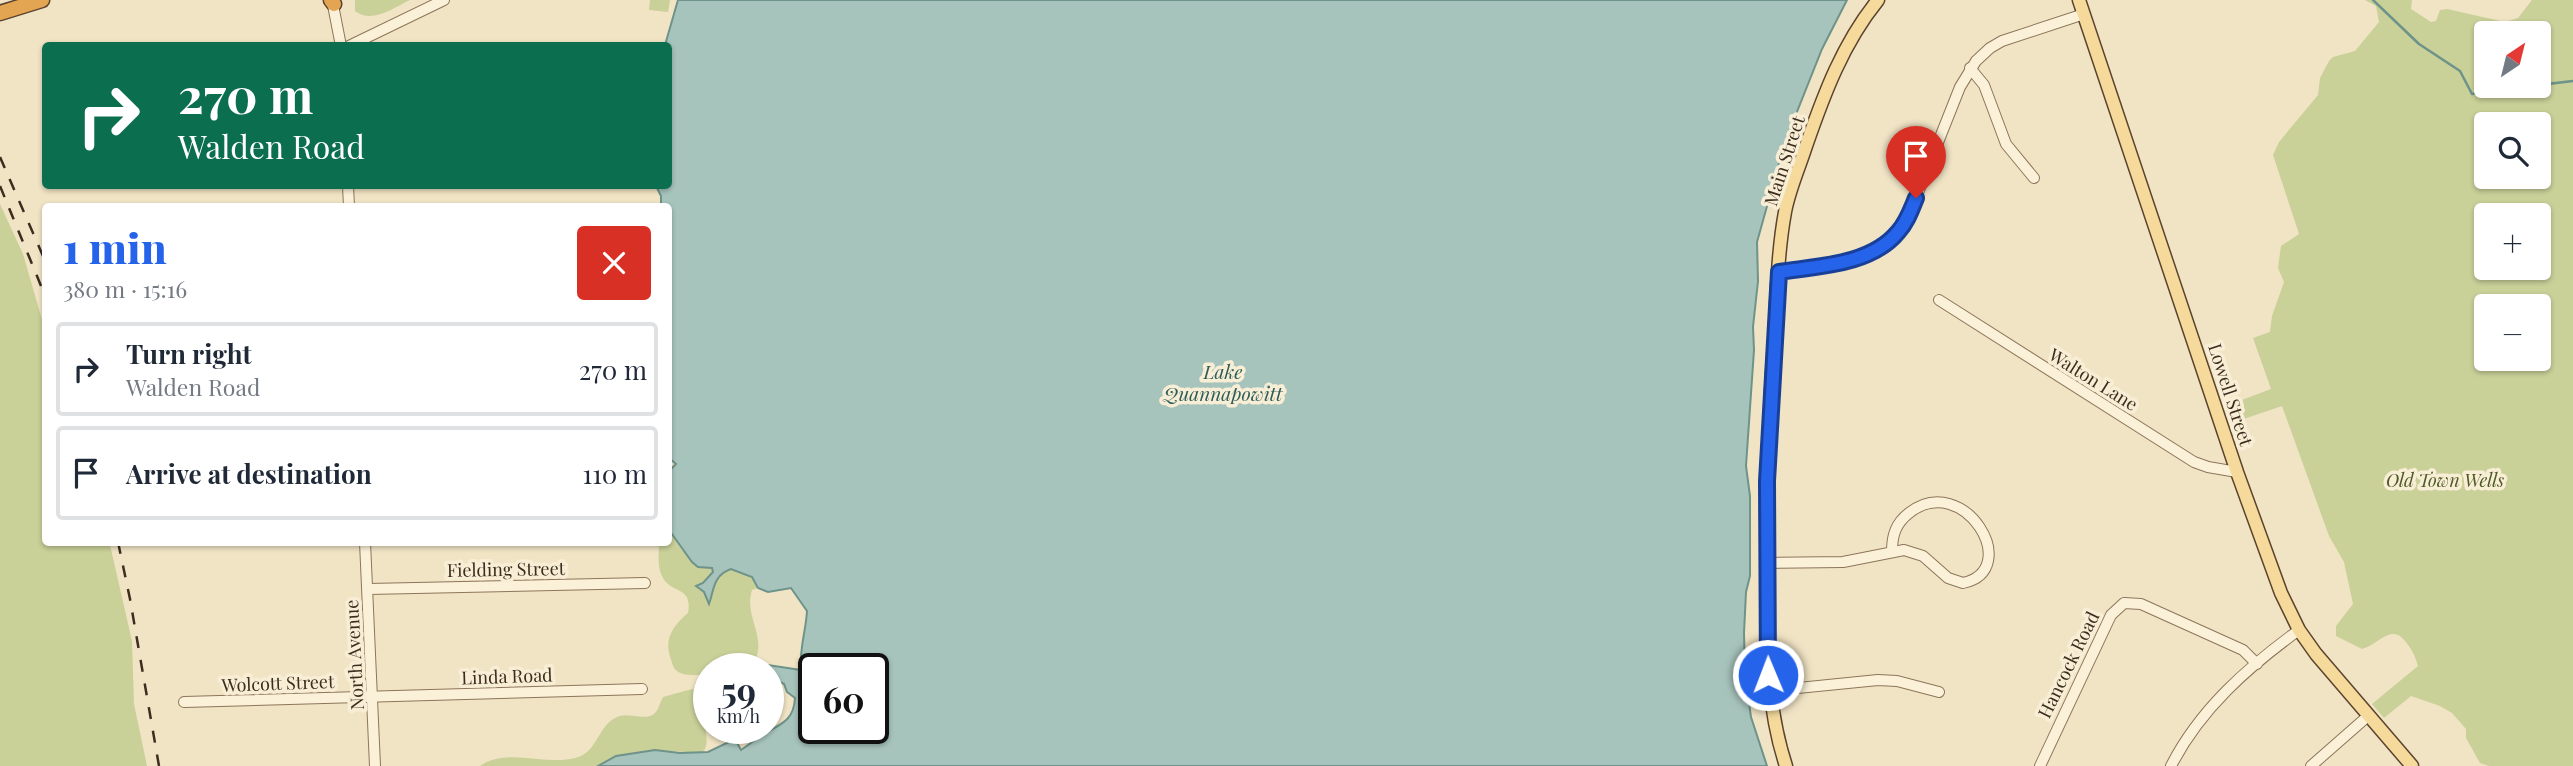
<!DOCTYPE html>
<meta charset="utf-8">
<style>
body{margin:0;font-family:"Playfair Display",serif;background:#f6f6f7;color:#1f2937;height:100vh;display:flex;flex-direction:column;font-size:26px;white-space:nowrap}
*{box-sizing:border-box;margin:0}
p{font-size:23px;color:#747a83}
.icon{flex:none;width:38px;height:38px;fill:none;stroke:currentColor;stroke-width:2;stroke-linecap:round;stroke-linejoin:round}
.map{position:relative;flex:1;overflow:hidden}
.details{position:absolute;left:42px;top:203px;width:630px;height:343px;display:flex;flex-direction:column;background:#fff;border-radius:7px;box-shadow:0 2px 5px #0004}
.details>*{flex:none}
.hud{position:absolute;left:42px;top:42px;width:630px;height:147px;border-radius:7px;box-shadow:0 2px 5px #0004;background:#0b6e4f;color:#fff;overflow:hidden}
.needle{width:46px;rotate:35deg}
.controls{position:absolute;left:2474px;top:21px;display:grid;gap:14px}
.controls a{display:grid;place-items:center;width:77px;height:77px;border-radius:7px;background:#fff;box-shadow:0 2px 5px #0004;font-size:35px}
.speed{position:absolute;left:693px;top:653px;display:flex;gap:14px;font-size:35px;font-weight:700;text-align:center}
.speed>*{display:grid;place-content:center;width:91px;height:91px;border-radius:50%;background:#fff;box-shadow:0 2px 5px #0004;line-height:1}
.speed small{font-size:18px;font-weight:400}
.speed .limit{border:4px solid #111;border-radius:10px;background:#fff;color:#111}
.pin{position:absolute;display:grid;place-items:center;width:60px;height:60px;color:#fff;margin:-72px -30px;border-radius:50% 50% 50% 0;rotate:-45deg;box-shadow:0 0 7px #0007}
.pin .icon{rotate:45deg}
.me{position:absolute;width:77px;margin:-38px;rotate:359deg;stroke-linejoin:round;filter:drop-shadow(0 0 5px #0008)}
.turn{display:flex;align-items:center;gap:24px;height:147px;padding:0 21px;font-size:32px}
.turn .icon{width:91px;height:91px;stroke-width:2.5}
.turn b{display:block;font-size:49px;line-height:60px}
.round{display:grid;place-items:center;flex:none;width:74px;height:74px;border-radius:7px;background:#f6f6f7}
.head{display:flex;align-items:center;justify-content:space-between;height:119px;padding:0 21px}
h1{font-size:42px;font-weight:800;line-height:52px;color:#2563eb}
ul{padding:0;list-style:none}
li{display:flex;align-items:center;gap:21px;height:94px;margin:0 14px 10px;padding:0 7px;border:4px solid #e0e1e3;border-radius:7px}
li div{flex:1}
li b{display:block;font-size:26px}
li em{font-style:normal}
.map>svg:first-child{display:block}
.green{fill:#c9d098;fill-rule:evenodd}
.water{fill:#a7c4bc;stroke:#6d938a;stroke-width:2;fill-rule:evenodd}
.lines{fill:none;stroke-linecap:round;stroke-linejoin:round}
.stream{stroke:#6d938a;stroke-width:2.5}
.minor-casing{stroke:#8d755a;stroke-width:12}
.major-casing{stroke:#5b432e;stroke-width:15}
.highway-casing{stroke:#5b432e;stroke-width:17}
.minor{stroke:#fbf1d9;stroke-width:10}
.major{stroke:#f5da9b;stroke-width:12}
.highway{stroke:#e4a552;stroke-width:14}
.rail{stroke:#3c2d1e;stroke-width:2.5;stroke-dasharray:12 12;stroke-linecap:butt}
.route-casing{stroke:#184099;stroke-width:18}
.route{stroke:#2563eb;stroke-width:12}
.labels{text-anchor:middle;stroke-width:7;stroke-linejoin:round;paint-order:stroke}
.street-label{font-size:18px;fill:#3c2d1e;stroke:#f8eed5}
.park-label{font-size:18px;font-style:italic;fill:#4c5a24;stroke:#f8eed5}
.water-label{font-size:19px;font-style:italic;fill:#2d5d5a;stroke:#f8eed5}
</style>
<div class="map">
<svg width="2573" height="766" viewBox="0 0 2573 766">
<rect width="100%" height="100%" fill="#f1e4c5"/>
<!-- green -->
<g class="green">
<path d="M355 0H410C393 8 372 24 355 11Z"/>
<path d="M650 0H670L668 12 649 10Z"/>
<path d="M2365 0H2412L2411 9 2431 22 2436 21 2440 10 2447 9 2505 22 2518 18 2532 0H2573V766H2489L2480 763 2466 738V729L2452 713 2440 706 2411 696 2384 718 2372 704 2418 666C2415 656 2412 649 2405 641 2391 623 2378 645 2362 649L2336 636V626L2353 604 2344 562 2329 536 2282 406 2232 423 2226 406 2271 389 2253 338 2270 332 2272 316 2284 282 2278 268 2281 246 2299 234 2273 155 2279 142 2318 95 2320 78 2329 61 2333 57 2355 51 2379 22 2376 6ZM2487 33H2539V86H2487ZM2487 124H2539V177H2487ZM2487 215H2539V268H2487ZM2487 306H2539V359H2487Z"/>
<path d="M0 204 23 254 45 330 46 542H108L110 545 132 641 134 704 147 766H0Z"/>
<path d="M669 530C679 547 691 566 712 567L713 572 698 589 704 592 709 604C715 588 714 559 743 573 751 577 754 579 758 588L752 590C743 619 771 639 751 668H709V674C700 675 684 677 677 671 672 667 672 661 670 656 664 638 674 625 688 613 693 585 671 595 662 576 657 567 659 553 659 543L668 542Z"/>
<path d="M692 689 697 690C706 702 708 712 706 727 705 737 710 744 702 753L655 750 616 756 598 766H480C507 747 545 766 575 758 599 753 597 723 620 716 631 713 648 722 656 712 659 708 660 702 663 697Z"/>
</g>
<!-- water -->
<path class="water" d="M678 0H1847L1822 49 1785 142 1757 242 1758 281 1753 327 1754 350 1746 466 1750 496V576L1746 592 1744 633 1745 675 1751 717 1767 766H598L616 756 655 750 680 753 708 752 735 739 741 750C750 744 759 736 769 731 784 723 794 718 795 698L787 692 784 684 768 676V668H764L768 665 801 670C799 649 806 631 807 611L791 588 768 592 758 588 752 577 731 569C713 575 714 590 709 604L704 592 696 586 703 583 713 572 712 568 698 567 692 562 669 530V471L676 464 668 457V206H661V196L656 186H668V46L665 45ZM873 668V728H814V668Z"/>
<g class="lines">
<!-- stream -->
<g class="stream">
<path d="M2373 0 2419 44 2460 71 2472 94 2531 86"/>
<path d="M2539 85 2573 81"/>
</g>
<defs>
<g id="minor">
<path d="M332 0 341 46"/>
<path d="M349 46 444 0"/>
<path d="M1970 68 1984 85 2006 144 2034 178"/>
<path d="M348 186 349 206"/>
<path d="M1779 272 1855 259 1874 251 1892 239 1908 218 1960 87 1976 61 1990 48 2002 41 2084 14"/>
<path d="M1939 300 2194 462 2208 467 2237 472"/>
<path d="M365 542 375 766"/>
<path d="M1767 563 1843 562 1904 550 1923 556 1948 578 1963 583C2024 570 1964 470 1909 513 1896 523 1892 535 1892 551"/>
<path d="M368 589 645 583"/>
<path d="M1769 691 1878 680 1897 681 1939 692"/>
<path d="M184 702 642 689"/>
<path d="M2040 766 2111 615 2124 603 2141 604 2243 650 2257 664"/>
<path d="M2171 766C2200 709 2248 667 2299 630"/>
<path d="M2311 766 2368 716"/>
</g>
<g id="major">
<path d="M2079 0 2237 472 2281 593 2299 630 2316 654 2412 766"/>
<path d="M1786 766C1766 705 1767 646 1767 583 1767 508 1768 434 1773 360 1777 311 1776 261 1785 212 1789 190 1799 168 1806 146 1824 94 1843 43 1878 0"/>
</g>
<g id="highway">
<path d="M331 0 334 4"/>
<path d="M0 13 42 0"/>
</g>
</defs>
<!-- minor casing -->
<use href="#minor" class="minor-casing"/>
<!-- major casing -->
<use href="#major" class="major-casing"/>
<!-- highway casing -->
<use href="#highway" class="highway-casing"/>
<!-- minor -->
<use href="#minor" class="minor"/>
<!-- major -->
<use href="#major" class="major"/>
<!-- highway -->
<use href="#highway" class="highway"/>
<!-- rail -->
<g class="rail">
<path d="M0 157 46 263"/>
<path d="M0 186 46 298"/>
<path d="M118 542 130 599 159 766"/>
</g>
</g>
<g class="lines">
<defs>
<path id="route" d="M1768 675 1767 481 1779 272C1818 266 1871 265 1898 232 1907 222 1911 210 1916 198"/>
</defs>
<!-- route casing -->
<use href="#route" class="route-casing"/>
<!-- route -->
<use href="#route" class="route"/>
</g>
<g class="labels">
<!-- street labels -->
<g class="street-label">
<text transform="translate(1785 161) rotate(-72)" y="6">Main Street</text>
<text transform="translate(2093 380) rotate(32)" y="6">Walton Lane</text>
<text transform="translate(2230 395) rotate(72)" y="6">Lowell Street</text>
<text transform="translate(506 570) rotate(-1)" y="6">Fielding Street</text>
<text transform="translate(355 655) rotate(-93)" y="6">North Avenue</text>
<text transform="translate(2069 665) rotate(-64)" y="6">Hancock Road</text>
<text transform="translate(507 677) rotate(-2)" y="6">Linda Road</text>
<text transform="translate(278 684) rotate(-2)" y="6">Wolcott Street</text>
</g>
<!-- park labels -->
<g class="park-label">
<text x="2445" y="487">Old Town Wells</text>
</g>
<!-- water labels -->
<g class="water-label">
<text x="1223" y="379">Lake<tspan x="1223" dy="22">Quannapowitt</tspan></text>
</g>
</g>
</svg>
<div class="controls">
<a><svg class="needle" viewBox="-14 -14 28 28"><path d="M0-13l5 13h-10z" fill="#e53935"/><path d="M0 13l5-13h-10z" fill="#747a83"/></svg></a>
<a><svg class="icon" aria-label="search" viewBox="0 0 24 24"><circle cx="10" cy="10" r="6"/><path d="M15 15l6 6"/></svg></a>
<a>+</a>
<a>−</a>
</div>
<div class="speed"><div>59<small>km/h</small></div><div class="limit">60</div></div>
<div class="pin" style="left:1916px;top:198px;background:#d93025"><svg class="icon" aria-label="arrive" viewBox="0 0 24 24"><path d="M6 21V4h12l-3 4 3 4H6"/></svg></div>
<svg class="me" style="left:1768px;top:675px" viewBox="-20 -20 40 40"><circle r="17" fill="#2563eb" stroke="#fff" stroke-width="3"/><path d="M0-11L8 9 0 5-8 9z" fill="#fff"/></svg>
<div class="hud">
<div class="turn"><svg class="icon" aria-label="right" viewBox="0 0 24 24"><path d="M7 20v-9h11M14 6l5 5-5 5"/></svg><div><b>270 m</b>Walden Road</div></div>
</div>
<section class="details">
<div class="head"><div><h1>1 min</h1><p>380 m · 15:16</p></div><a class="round" style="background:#d93025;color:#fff"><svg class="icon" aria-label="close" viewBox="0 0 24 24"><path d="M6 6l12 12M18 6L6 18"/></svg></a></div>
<ul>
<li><svg class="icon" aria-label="right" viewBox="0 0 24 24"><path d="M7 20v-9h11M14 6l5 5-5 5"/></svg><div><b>Turn right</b><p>Walden Road</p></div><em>270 m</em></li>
<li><svg class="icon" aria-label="arrive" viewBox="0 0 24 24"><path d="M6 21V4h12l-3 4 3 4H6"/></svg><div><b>Arrive at destination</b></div><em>110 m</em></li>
</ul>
</section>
</div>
